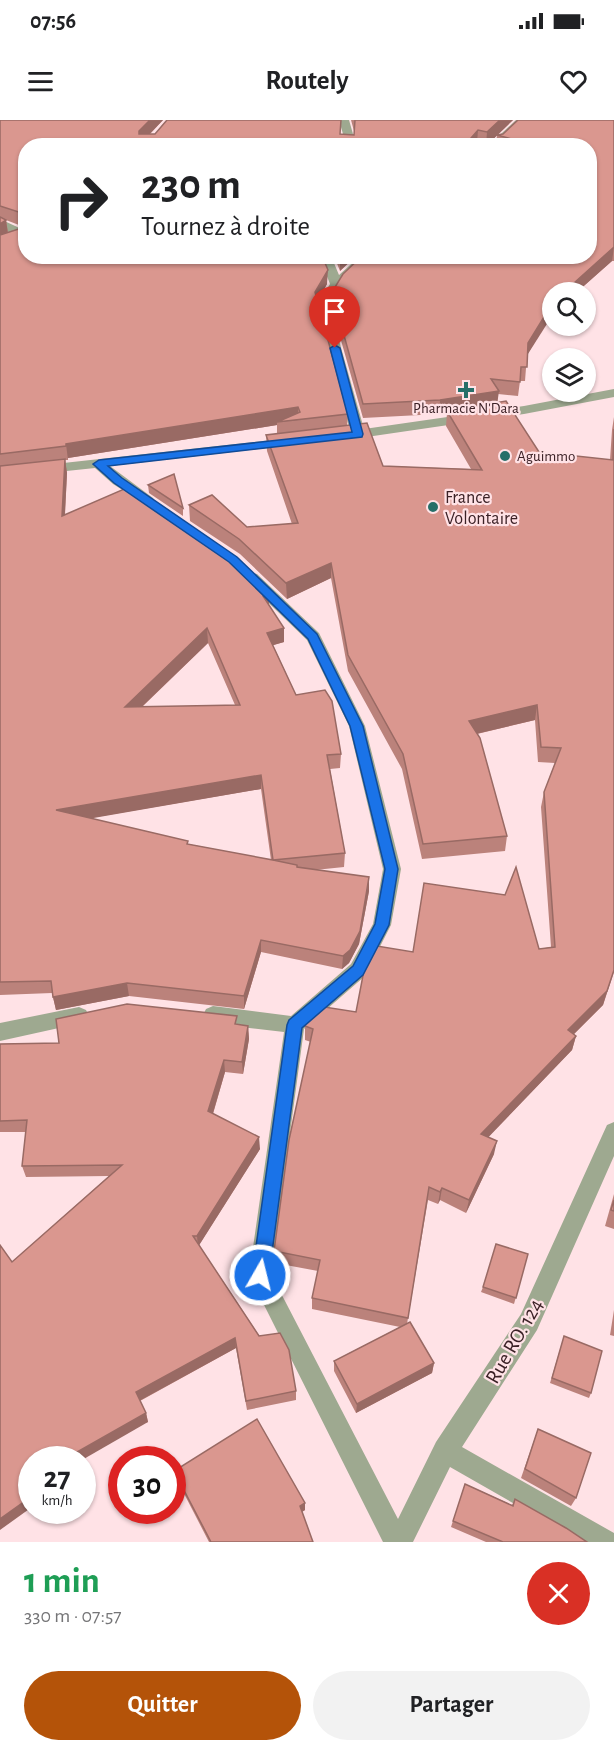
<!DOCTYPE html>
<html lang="fr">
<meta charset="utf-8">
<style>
body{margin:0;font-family:"Alegreya Sans",sans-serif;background:#f2f2f2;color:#202124;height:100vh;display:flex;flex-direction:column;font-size:22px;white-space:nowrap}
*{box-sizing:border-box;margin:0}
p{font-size:20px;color:#757577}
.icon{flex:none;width:33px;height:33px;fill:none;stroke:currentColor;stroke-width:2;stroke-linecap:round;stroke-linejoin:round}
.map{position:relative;height:1422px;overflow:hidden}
.sheet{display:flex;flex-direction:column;background:#fff;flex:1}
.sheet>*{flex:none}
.hud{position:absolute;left:18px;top:18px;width:579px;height:126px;border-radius:24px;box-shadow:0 2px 4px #0004;background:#fff;color:#202124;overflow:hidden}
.buttons{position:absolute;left:542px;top:162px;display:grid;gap:12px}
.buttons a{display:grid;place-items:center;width:54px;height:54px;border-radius:50%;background:#fff;box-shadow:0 2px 4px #0004;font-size:30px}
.speed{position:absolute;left:18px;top:1326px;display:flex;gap:12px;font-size:30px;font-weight:700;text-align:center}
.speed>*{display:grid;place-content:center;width:78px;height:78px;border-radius:50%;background:#fff;box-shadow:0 2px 4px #0004;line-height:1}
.speed small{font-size:15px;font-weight:400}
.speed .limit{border:9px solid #d22;background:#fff;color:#111}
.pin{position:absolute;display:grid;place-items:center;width:51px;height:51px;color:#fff;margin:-62px -26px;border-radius:50% 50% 50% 0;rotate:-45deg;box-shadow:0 0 6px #0007}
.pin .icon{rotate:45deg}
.me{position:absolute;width:66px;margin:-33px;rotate:8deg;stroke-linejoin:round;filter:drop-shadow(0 0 4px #0008)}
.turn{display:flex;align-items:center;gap:21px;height:126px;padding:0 24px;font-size:27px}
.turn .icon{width:78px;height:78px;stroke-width:2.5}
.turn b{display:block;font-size:42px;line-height:51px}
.round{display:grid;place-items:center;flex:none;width:63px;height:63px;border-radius:32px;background:#f2f2f2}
.headline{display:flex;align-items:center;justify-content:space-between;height:102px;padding:0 24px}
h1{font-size:36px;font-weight:700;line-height:45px;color:#1e9e55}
.button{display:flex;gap:12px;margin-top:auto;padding:12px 24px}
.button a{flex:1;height:69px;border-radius:36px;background:#b45309;color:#fff;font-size:24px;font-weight:700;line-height:69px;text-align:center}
.button a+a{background:#f2f2f2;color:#202124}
.status{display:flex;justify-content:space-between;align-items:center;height:42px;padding:0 30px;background:#fff;direction:ltr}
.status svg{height:16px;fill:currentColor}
header{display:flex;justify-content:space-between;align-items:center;height:78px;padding:0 24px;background:#fff;font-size:27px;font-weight:700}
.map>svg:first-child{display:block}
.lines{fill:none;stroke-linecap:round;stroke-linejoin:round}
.minor{fill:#9ea990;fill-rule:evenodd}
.wall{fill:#bb827b;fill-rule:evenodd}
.shaded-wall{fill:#996a64}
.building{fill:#da978f;stroke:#996a64;stroke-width:1.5;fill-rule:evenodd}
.route{fill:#1a73e8;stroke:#114b97;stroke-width:1.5}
.poi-dot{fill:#266f69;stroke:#ffe2e6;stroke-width:2}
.labels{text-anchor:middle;stroke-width:4.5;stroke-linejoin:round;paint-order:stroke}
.far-poi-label{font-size:15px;fill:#3b2126;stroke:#ffe2e6}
.poi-label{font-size:18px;fill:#3b2126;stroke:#ffe2e6;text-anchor:start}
.near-street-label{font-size:21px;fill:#3b2126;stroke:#ffe2e6}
</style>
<div class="status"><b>07:56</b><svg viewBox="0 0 49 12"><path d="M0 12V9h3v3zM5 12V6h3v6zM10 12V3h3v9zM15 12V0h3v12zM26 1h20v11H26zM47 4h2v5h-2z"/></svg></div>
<header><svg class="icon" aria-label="menu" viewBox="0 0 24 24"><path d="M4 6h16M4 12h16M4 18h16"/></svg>Routely<svg class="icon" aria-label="heart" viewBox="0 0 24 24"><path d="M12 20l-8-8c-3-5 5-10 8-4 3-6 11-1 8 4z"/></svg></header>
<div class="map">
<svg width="614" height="1422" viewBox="0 0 614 1422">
<rect width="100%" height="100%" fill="#ffe2e6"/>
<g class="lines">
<!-- minor -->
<g class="minor">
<path d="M339 0H349L353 14 352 26H341L343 14Z"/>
<path d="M516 0H527L500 26H488Z"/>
<path d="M0 99 26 111V117H19L0 108Z"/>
<path d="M319 136H331L339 155 360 136H374L341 166 329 185 364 309 524 286 614 269V277L524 294 346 320 341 319 339 316 341 313 350 311 317 185 330 164Z"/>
<path d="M289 318 294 319 296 322 294 325 110 346 153 378 155 381 148 386 113 364 95 348 0 358V350Z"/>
<path d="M252 453 257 454 319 513 365 606 401 749 391 805 365 856 304 909 271 1154 398 1399 436 1322 521 1194 607 1005 614 1002V1036L537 1210 462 1327 614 1413V1422H581L450 1347 413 1422H383L249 1155 284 912 213 904 206 901 203 895 206 889 213 886 291 896 351 844 373 804 383 749 349 606 307 520 247 462 244 458 247 454Z"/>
<path d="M79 887 86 890 89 896 86 902 0 921V903Z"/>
</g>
</g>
<!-- wall -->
<g class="wall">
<path d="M0 0H163L150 14 354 15V11L351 0H513L486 26 477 23 26 26 327 164 317 181 348 294 347 306 383 346 471 349 446 306 447 293 439 294 363 298 331 185 332 172 590 136V26H496L497 15 614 0V141H612L577 172H552L550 197 527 235 525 261H520L518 276 498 274 497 283 539 332 610 340 612 310 614 297V852L603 885 574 914 576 916 572 930 488 1017 494 1034 466 1093 440 1080 438 1084 428 1080 407 1204 434 1243 432 1253 356 1293 334 1251V1241L400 1207 312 1189V1178L318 1151 275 1143 274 1131 311 922 305 920V906L356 892 413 832 539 829 551 827 541 687 544 672 555 643 538 642 535 600 477 614 507 716 505 731 422 739 402 649 348 551 331 458 287 479 240 434 190 401 189 385 247 407 292 404 267 331 266 315 277 314V305L68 338V340H65L67 353 65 395 269 473V486L284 522 273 525 296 575 341 634 340 648 330 649 345 733 344 747 315 750 369 757V771L359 824 349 843 342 849 261 832 244 889 129 876 56 890 52 873 0 875ZM6 100 24 107 8 112ZM208 523 235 585 142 587ZM261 669 271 740 188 724 90 698Z"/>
<path d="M334 136H356L340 151Z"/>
<path d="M148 365 183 388V396L149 373Z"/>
<path d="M238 905 248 906 249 919 243 954 225 952 213 994 260 1029 199 1125 296 1271V1280L247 1290 236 1228 140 1281 146 1293 148 1302 32 1340 12 1142 109 1056 26 1057 22 1046 26 1012H0V924L59 923Z"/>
<path d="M614 1074V1109L605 1106Z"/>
<path d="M528 1134 514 1184 481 1172 483 1167Z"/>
<path d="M614 1190V1216L610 1215Z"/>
<path d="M564 1216 591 1273 589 1278 550 1263Z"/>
<path d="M538 1309 576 1378 571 1386 521 1358Z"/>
<path d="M174 1351 305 1390 302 1392 313 1422H209L176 1358Z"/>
<path d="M465 1364 512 1385 515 1379 587 1422H486L451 1407Z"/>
</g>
<!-- shaded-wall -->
<g class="shaded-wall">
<path d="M150 0H163L140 24 139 11Z"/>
<path d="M500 0H513L486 26 487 12Z"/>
<path d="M478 10 477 23 475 26H464Z"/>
<path d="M6 100 8 114 0 119V104Z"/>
<path d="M614 127 612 141 577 172H564Z"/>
<path d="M341 136H356L340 151V138Z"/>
<path d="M328 150 327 164 315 186V172Z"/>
<path d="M552 184V196L526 237 528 223Z"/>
<path d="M499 271 497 285 447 291V293L439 294 440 280Z"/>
<path d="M298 287V300L277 302V305L68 338V340L66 324Z"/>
<path d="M65 339 67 353 64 410 62 396Z"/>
<path d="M331 443V458L287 479 286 463Z"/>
<path d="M269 473V487L263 476Z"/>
<path d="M207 508 208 523 127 601 125 587Z"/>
<path d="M284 508V522L267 527V513Z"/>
<path d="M537 585 535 600 467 616 469 601Z"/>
<path d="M261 655V669L59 704 56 690Z"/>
<path d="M369 757V771L359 824 349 843 342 849 343 836Z"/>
<path d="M261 820V832L244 889V876Z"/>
<path d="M614 850 603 885 564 924 568 910Z"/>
<path d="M127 863 129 876 56 890 53 877Z"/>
<path d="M248 906 249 919 243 954 242 942Z"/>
<path d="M576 916 572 930 479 1027 481 1014Z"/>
<path d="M224 940 225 952 210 1003 208 991Z"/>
<path d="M259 1017 260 1029 198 1127 197 1116Z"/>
<path d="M497 1021 494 1034 466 1093 469 1080Z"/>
<path d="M442 1068 440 1080 438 1084 440 1072Z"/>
<path d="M235 1218 236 1228 139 1281 136 1272Z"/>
<path d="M434 1243 432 1253 356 1293 357 1284Z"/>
<path d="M146 1293 148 1302 82 1340H72L70 1336Z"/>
<path d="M32 1376V1387L0 1410V1399Z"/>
<path d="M305 1383V1390L300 1393V1386Z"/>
</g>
<!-- building -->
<g class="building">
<path d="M0 0H150L139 11V14H155L167 0H341L340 14 354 15 355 0H500L487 12 478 10 464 26H26V136H322L328 150 315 172 348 294 277 302 300 292 298 287 66 324V326L0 334V115L25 107V94L0 86Z"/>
<path d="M518 0H614V127L564 172H552V184L528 223 527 247H521L520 262 491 259 499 271 440 280 363 284 332 172 343 154 362 136H590V26H537L497 15 503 14Z"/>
<path d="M0 97 6 100 0 104Z"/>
<path d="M506 281 539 332 613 340 614 309V850L607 871 568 910 576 916 481 1014 497 1021 469 1080 442 1068 440 1072 429 1067 408 1198 312 1178 320 1140 274 1131 289 1020 313 909 305 906 306 896 318 886 356 892 365 845 377 826 413 832 424 763 505 775 516 747 539 829 555 827 544 672 561 628 541 627 537 585 469 601 480 618 507 716 423 724 403 634 348 535 331 443 286 463 239 419 189 385 212 375 247 407 298 403 266 315 367 303 383 346 482 350 447 291Z"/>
<path d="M65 339 62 396 131 366 226 432 269 473 263 476 284 508 267 513 296 575 325 570 332 581 341 634 327 635 345 733 273 740 297 745V747L369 757 360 811 350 830 343 836 261 820 244 876 127 863 53 877 51 861 0 862V346ZM207 508 240 585 125 587ZM261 655 273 740 187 724 188 721 56 690Z"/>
<path d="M174 354 183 388 148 365Z"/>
<path d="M127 884 237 896 235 904 248 906 242 942 224 940 208 991 259 1017 197 1116H193L259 1216 280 1213 289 1230 296 1271 246 1281 235 1218 136 1272 146 1293 70 1336 73 1340H32V1376L0 1399V1125L12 1142 122 1045 22 1046 27 1000 0 1001V924L59 923 56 899Z"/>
<path d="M614 1080V1091L611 1090Z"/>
<path d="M496 1124 528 1134 516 1178 483 1167Z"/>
<path d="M410 1202 434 1243 357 1284 334 1241Z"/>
<path d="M564 1216 602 1231 591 1273 552 1258Z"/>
<path d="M257 1299 305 1383 300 1386 313 1422H211L174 1351Z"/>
<path d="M538 1309 591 1333 576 1378 525 1349Z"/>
<path d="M465 1364 513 1386 515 1379 566 1408 587 1422H503L453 1401Z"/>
</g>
<!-- route -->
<path class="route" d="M335 225 340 228 363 314 362 317 108 346 122 358 237 437 317 514 363 606 398 749 389 805 363 855 302 908 269 1155 266 1161 260 1164 254 1161 252 1155 287 905 289 900 353 846 375 804 385 749 350 606 308 519 229 442 114 363 93 344 99 340 352 312 330 228Z"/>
<!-- markers -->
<g class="poi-dot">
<path d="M463 261h6v6h6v6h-6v6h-6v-6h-6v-6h6z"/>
<circle cx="505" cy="336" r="6"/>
<circle cx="433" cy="387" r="6"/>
</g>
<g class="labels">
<!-- far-poi labels -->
<g class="far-poi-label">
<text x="466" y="293">Pharmacie N'Dara</text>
<text x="517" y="341" text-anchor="start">Aguimmo</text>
</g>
<!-- poi labels -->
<g class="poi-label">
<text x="445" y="383">France<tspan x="445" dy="21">Volontaire</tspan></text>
</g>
<!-- near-street labels -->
<g class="near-street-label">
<text transform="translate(514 1221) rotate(-60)" y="7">Rue RO. 124</text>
</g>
</g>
</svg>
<div class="buttons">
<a><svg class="icon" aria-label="search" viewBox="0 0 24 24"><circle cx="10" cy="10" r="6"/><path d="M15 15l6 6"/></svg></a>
<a><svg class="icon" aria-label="layers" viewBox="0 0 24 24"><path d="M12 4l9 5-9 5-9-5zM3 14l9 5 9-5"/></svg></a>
</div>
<div class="speed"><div>27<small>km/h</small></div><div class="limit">30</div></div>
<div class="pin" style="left:335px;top:228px;background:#d93025"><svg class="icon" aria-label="arrive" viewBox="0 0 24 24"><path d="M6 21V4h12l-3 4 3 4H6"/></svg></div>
<svg class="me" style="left:260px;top:1155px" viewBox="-20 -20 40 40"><circle r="17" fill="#1a73e8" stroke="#fff" stroke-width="3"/><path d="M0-11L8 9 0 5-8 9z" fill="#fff"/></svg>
<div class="hud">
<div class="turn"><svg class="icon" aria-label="right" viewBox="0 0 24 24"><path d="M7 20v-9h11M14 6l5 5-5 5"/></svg><div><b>230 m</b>Tournez à droite</div></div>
</div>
</div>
<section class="sheet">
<div class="headline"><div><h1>1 min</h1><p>330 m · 07:57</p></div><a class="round" style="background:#d93025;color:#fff"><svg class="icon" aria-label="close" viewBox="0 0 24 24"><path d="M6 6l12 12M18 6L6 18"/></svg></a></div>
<div class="button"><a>Quitter</a><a>Partager</a></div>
</section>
